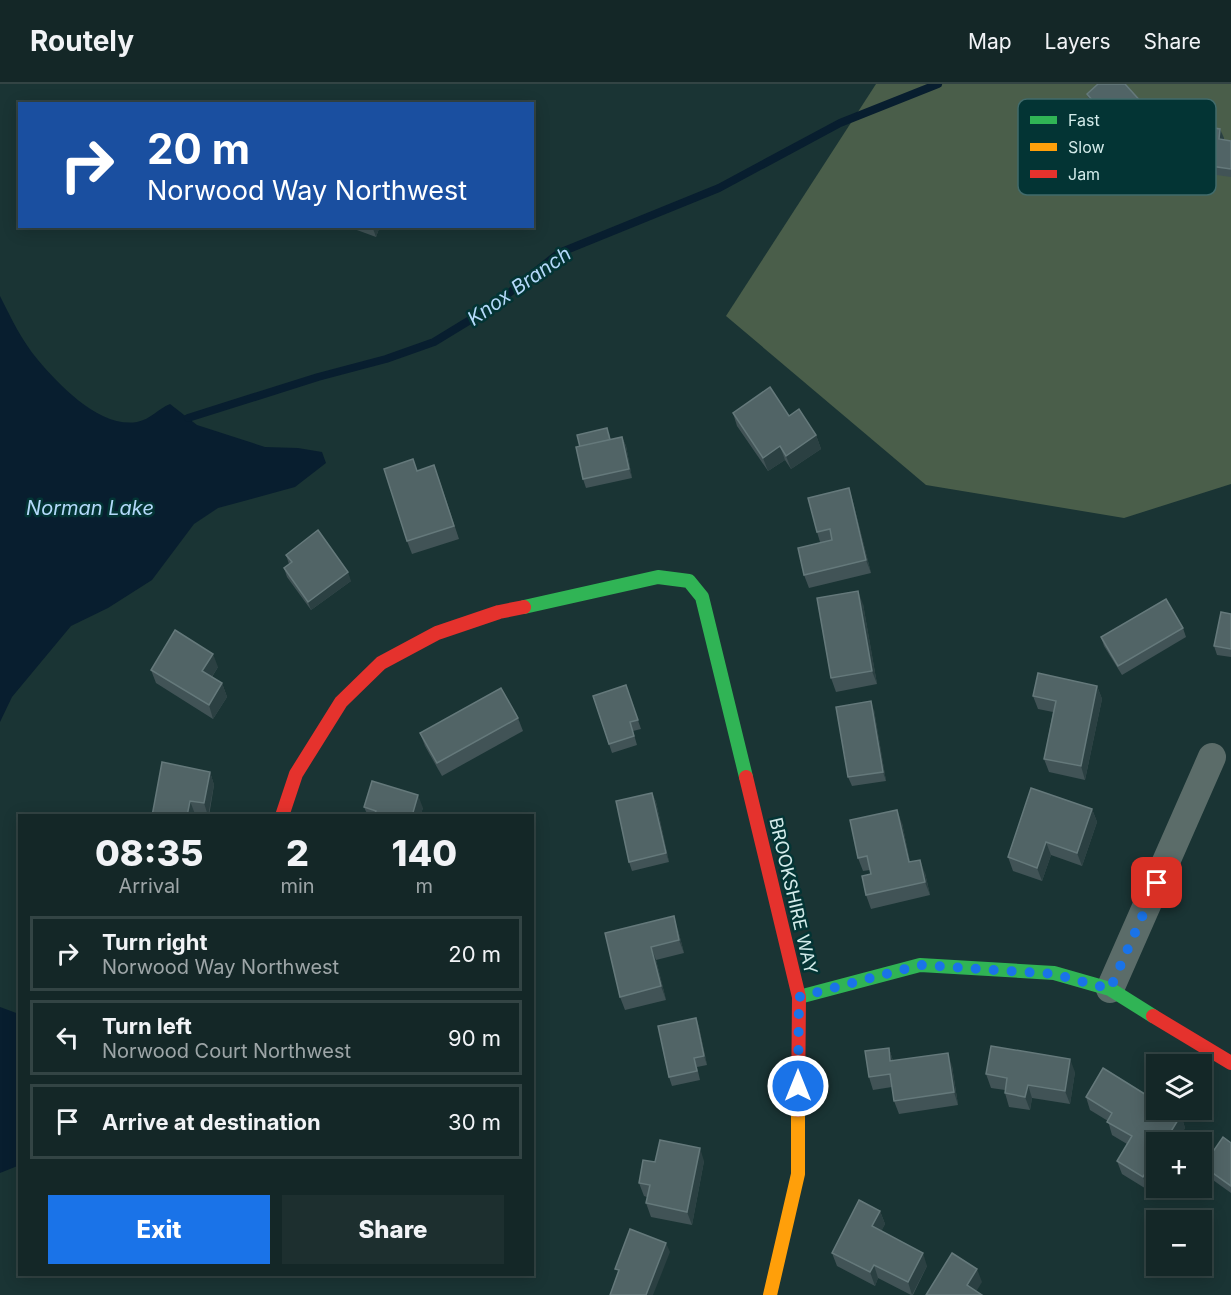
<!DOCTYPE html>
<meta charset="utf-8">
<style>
body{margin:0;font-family:Inter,sans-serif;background:#1d2f2f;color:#f1f3f6;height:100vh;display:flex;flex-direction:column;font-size:22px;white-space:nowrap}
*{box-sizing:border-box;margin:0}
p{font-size:20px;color:#9da5a7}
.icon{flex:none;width:33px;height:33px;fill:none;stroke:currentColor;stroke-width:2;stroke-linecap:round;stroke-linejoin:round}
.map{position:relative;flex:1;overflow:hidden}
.panel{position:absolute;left:18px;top:730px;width:516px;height:462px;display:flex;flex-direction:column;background:#142727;border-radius:0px;box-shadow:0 3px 15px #0003,0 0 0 2px #344}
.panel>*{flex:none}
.top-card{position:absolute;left:18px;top:18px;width:516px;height:126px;border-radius:0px;box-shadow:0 3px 15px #0003,0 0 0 2px #344;background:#1a4fa0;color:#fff;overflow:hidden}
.buttons{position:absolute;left:1146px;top:970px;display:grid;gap:12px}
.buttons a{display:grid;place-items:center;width:66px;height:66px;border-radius:0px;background:#142727;box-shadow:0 3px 15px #0003,0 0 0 2px #344;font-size:30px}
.pin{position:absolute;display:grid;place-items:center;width:51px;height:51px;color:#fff;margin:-26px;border-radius:12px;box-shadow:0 3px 9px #0006}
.me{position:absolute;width:66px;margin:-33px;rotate:0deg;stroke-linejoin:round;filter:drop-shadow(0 0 4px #0008)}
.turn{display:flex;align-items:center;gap:21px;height:126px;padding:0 30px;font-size:27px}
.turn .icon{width:78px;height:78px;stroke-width:2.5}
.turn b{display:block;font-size:42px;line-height:51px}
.eta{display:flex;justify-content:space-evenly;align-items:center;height:102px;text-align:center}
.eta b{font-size:36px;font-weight:800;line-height:42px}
.cta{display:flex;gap:12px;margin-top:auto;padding:12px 30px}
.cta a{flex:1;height:69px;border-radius:0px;background:#1a73e8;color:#fff;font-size:24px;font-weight:800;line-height:69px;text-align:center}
.cta a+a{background:#1d2f2f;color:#f1f3f6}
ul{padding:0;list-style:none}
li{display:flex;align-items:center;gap:18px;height:75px;margin:0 12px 9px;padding:0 18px;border:3px solid #344;border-radius:0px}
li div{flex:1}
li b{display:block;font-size:22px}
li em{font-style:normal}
header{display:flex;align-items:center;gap:36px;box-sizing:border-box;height:84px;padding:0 30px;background:#142727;border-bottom:2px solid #344}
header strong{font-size:28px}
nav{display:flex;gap:33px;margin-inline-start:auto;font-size:21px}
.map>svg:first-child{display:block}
.green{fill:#4a5e4a}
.water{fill:#081e2f}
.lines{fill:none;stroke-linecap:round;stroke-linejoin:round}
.stream{stroke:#081e2f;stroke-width:8}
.street{stroke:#5b6c69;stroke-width:28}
.fast{stroke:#30b455;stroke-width:14}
.slow{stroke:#ff9f0a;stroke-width:14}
.jam{stroke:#e5322d;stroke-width:14}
.wall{fill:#415356}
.shaded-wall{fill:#2b4042}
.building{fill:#516466;stroke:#65797b;stroke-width:1.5}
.route{stroke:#1a73e8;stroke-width:10;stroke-dasharray:0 18}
.labels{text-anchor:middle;stroke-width:5;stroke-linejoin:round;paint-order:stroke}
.street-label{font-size:18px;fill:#d3ebea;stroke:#033434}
.water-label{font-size:20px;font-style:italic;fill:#b4d9fa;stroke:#033434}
.key{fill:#033434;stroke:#416b6b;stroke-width:1.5}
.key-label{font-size:16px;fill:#d3ebea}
</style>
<header>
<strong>Routely</strong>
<nav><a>Map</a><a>Layers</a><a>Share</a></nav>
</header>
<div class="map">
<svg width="1231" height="1211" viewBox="0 0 1231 1211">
<rect width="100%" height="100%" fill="#1a3434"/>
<!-- green -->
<path class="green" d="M876 0H1231V400L1124 434 926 401 726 232Z"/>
<!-- water -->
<g class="water">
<path d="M0 212C11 234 22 257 38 276 60 302 100 344 137 338 151 335 158 325 170 320L197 341 265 363 298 364 322 368 326 379 295 403 218 424 194 440 152 496 108 524 71 542 12 613 0 638Z"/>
<path d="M0 923 19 930 20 1081 0 1089Z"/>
</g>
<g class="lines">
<!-- stream -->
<path class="stream" d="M188 334 318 293 386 275 434 258 493 222 559 169 719 104 840 39 938 0"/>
<!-- street -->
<path class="street" d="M1110 905 1212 673"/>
<!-- fast -->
<g class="fast">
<path d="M524 523 658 493 689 497 702 513 746 693"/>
<path d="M799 913 920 881 1054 889 1110 905 1153 932"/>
</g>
<!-- slow -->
<path class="slow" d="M770 1211 798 1090V1026"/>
<!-- jam -->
<g class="jam">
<path d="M746 693 799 913 798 1026"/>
<path d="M282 732 296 690 341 618 381 579 437 549 499 528 524 523"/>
<path d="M1153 932 1231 979"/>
</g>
</g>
<!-- wall -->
<g class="wall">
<path d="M1087 10 1146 29 1114 58 1104 46 1101 37 1103 34 1090 19Z"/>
<path d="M1224 54 1223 56 1231 57V93L1173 85 1169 76Z"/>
<path d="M346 142H380L376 153Z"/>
<path d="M733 329 789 332 816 351 821 365 791 385 785 376 768 387 737 342Z"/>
<path d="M609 349 611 356 622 353 626 362 632 394 586 404 583 395 580 363Z"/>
<path d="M418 387 439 395 459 455 412 470 407 457Z"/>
<path d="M849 404 853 418 871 489 809 504 804 491 820 458 817 448Z"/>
<path d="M286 471 351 497 311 526 287 493 284 484 289 480Z"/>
<path d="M863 520 877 600 836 608 831 594Z"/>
<path d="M1231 530V573L1217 571 1214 562Z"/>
<path d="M1183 544 1186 553 1122 591 1104 562 1101 553Z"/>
<path d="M218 583 212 593 222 599 227 613 213 635 156 599 151 586Z"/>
<path d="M626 601 641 645 633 647 637 661 612 669 593 612Z"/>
<path d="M1097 602 1102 615 1085 696 1049 688 1044 675 1053 628 1038 625 1033 612Z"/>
<path d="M874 626 886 697 852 702 848 693Z"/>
<path d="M518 634 523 647 442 692 425 662 420 649Z"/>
<path d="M210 688 214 701 209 732 195 730 152 732Z"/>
<path d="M652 709 656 718 669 778 632 787 629 778Z"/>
<path d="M364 723 423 724 420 732H368Z"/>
<path d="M1092 725 1097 738 1082 782 1051 771 1042 797 1013 787 1008 773Z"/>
<path d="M902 739 910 778 925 789 930 811 871 825 866 811 871 790 870 786 863 787 858 774Z"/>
<path d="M678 846 684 869 656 876 666 916 625 926 620 913 605 849Z"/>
<path d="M696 934 699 943 707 981 697 983 700 996 672 1002 669 993Z"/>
<path d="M889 964 893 977 952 982 958 1021 899 1030 894 1017 892 1003 873 1006 869 993Z"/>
<path d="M1075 988 1070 1020 1032 1014 1030 1026 1009 1023 1005 1009V1006L991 1004 986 990Z"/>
<path d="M1086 1013 1181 1031 1185 1044 1177 1059H1156L1148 1106 1122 1090 1117 1077 1127 1060 1112 1051 1108 1037 1090 1026Z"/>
<path d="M1231 1059V1109L1206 1091 1203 1082Z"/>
<path d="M704 1077 692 1141 651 1133 646 1119 647 1113 644 1112 639 1099 655 1078Z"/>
<path d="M880 1127 885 1140 881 1147 927 1182 913 1211H911L878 1194 875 1202 837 1182 832 1169Z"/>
</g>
<!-- shaded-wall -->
<g class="shaded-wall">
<path d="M1143 20 1146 29 1114 58 1111 49Z"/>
<path d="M1220 45 1224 54 1222 64 1219 55Z"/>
<path d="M372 142H380L376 153Z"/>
<path d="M816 351 821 365 791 385 786 372Z"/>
<path d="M622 353 626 362 632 394 629 385Z"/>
<path d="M780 362 785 376 768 387 763 374Z"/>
<path d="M849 404 853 418 871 489 866 476Z"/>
<path d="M348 488 351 497 311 526 308 518Z"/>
<path d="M858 507 863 520 877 600 872 587Z"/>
<path d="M213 570 218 583 207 600 202 587Z"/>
<path d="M222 599 227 613 213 635 209 621Z"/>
<path d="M1097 602 1102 615 1085 696 1081 682Z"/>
<path d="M871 617 874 626 886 697 883 688Z"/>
<path d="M210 688 214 701 208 732 204 719Z"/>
<path d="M652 709 656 718 669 778 666 769Z"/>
<path d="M418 711 423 724 420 732H412Z"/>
<path d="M190 717 195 730 194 732H187Z"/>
<path d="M1092 725 1097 738 1082 782 1077 769Z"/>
<path d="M897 726 902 739 913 792 909 778Z"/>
<path d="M1046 758 1051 771 1042 797 1037 784Z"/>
<path d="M920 776 925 789 930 811 925 798Z"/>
<path d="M674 832 678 846 684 869 679 856Z"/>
<path d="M651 863 656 876 666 916 661 902Z"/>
<path d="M696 934 699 943 707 981 704 972Z"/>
<path d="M889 964 893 977H890Z"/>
<path d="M948 969 952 982 958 1021 954 1008Z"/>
<path d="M1070 975 1075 988 1070 1020 1065 1007Z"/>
<path d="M1028 1001 1032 1014 1030 1026 1025 1013Z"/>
<path d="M1181 1031 1185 1044 1177 1059H1164Z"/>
<path d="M700 1064 704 1077 692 1141 687 1128Z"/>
<path d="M1156 1071V1092L1148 1106 1143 1093Z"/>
<path d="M880 1127 885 1140 877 1156 872 1142Z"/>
<path d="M666 1159 670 1168 653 1211H646Z"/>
<path d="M923 1169 927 1182 912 1211 908 1198Z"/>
<path d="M874 1181 878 1194 875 1202 870 1188Z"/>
<path d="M977 1185 982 1198 974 1211 967 1201Z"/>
</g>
<!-- building -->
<g class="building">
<path d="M1098 0H1125L1143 20 1111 49 1101 37 1106 32 1087 10Z"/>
<path d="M1175 38 1220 45 1219 55 1231 57V85L1169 76Z"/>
<path d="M770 303 789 332 799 325 816 351 786 372 780 362 763 374 733 329Z"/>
<path d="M607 344 610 356 580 363 577 351Z"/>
<path d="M622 353 629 385 583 395 576 363Z"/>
<path d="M413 375 417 387 434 381 454 442 407 457 384 385Z"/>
<path d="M849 404 866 476 804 491 798 464 832 456 830 445 817 448 808 414Z"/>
<path d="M318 446 348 488 308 518 284 484 292 478 286 471Z"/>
<path d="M858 507 872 587 831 594 817 514Z"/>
<path d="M1166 515 1183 544 1118 582 1101 553Z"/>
<path d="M1221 528 1231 530V565L1214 562Z"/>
<path d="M175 546 213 570 202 587 222 599 209 621 151 586Z"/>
<path d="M1038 589 1097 602 1081 682 1044 675 1056 617 1033 612Z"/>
<path d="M626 601 638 636 630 638 634 652 609 660 593 612Z"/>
<path d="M501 604 518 634 437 679 420 649Z"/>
<path d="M871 617 883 688 848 693 836 623Z"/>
<path d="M162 678 210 688 204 719 190 717 187 732H152Z"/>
<path d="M372 697 418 711 412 732H374L376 727 364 723Z"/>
<path d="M1031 704 1092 725 1077 769 1046 758 1037 784 1008 773Z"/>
<path d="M652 709 666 769 629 778 616 717Z"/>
<path d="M897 726 909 778 920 776 925 798 866 811 862 792 871 790 867 772 858 774 850 736Z"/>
<path d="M674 832 679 856 651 863 661 902 620 913 605 849Z"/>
<path d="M696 934 704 972 694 974 697 987 669 993 658 942Z"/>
<path d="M991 962 1070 975 1065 1007 1028 1001 1025 1013 1005 1009 1007 994 986 990Z"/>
<path d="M889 964 890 977 948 969 954 1008 894 1017 890 990 869 993 865 967Z"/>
<path d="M1103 984 1156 1017V1026H1172L1181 1031 1164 1059H1156V1071L1143 1093 1117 1077 1132 1052 1107 1038 1112 1029 1086 1013Z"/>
<path d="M1223 1053 1231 1059V1102L1203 1082Z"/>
<path d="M660 1056 700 1064 687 1128 646 1119 650 1101 639 1099 643 1076 655 1078Z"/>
<path d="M859 1116 880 1127 872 1142 923 1169 908 1198 874 1181 870 1188 832 1169Z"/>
<path d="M630 1145 666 1159 646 1211H610L619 1186 615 1185Z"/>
<path d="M952 1169 977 1185 967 1201 982 1211H926Z"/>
</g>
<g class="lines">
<!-- route -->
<path class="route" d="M798 1002 799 913 920 881 1054 890 1110 905 1157 799"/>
</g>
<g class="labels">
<!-- street labels -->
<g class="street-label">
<text transform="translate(793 812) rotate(77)" y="6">BROOKSHIRE WAY</text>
</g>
<!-- water labels -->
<g class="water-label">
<text transform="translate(519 202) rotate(-35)" y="7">Knox Branch</text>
<text x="90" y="431">Norman Lake</text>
</g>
</g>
<!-- legend -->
<rect x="1018" y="15" width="198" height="96" rx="9" class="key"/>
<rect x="1030" y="32" width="27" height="8" fill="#30b455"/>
<rect x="1030" y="59" width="27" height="8" fill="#ff9f0a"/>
<rect x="1030" y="86" width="27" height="8" fill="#e5322d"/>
<g class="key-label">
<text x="1068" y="42">Fast</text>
<text x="1068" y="69">Slow</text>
<text x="1068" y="96">Jam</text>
</g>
</svg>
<div class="buttons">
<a><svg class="icon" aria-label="layers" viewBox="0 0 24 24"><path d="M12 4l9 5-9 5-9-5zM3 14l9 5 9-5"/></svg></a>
<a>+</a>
<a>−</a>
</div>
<div class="pin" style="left:1157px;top:799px;background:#d93025"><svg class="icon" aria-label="arrive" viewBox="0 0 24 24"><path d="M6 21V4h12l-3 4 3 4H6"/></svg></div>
<svg class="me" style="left:798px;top:1002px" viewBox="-20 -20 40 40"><circle r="17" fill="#1a73e8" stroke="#fff" stroke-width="3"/><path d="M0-11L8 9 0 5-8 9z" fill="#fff"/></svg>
<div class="top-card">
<div class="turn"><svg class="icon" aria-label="right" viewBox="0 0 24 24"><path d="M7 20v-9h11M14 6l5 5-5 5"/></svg><div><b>20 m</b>Norwood Way Northwest</div></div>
</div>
<section class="panel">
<div class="eta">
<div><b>08:35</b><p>Arrival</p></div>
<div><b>2</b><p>min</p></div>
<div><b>140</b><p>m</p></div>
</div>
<ul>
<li><svg class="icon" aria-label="right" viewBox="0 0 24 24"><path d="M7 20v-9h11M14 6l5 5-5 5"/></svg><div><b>Turn right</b><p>Norwood Way Northwest</p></div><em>20 m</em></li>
<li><svg class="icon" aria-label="left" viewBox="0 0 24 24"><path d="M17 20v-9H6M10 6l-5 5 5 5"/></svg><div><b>Turn left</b><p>Norwood Court Northwest</p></div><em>90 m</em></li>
<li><svg class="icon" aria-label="arrive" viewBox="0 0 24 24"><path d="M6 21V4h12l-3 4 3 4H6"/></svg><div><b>Arrive at destination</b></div><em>30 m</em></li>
</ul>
<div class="cta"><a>Exit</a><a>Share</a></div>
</section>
</div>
